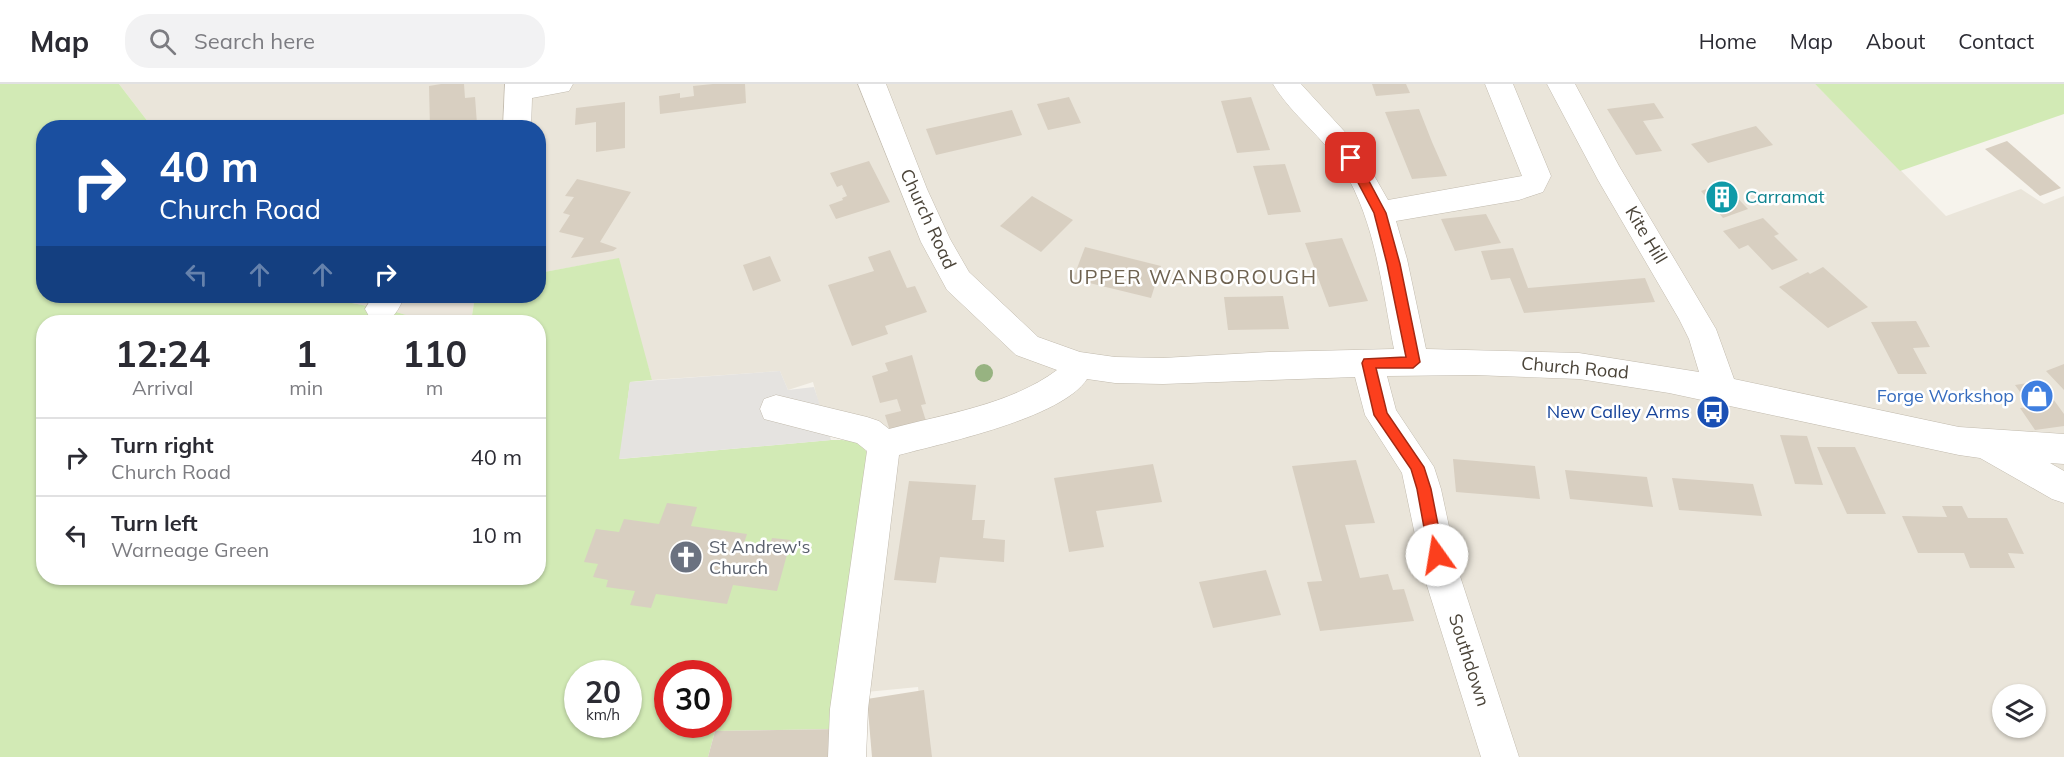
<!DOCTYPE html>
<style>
body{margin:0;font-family:Mulish,sans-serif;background:#f2f2f3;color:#2b2b33;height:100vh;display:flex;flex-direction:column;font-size:22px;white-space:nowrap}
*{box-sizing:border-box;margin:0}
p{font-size:20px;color:#7c7c81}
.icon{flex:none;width:33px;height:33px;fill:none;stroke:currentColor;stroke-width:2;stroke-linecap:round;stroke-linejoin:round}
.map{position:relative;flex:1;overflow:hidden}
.sheet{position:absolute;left:36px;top:231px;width:510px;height:270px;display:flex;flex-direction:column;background:#fff;border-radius:24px;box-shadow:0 2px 4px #0004}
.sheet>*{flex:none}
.hud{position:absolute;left:36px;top:36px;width:510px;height:183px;border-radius:24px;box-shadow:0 2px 4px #0004;background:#1a4fa0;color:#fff;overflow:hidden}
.tools{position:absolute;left:1992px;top:600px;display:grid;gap:12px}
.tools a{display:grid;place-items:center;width:54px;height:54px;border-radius:50%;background:#fff;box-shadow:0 2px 4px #0004;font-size:30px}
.speed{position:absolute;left:564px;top:576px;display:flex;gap:12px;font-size:30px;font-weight:700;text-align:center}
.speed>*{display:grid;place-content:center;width:78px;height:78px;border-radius:50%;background:#fff;box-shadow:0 2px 4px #0004;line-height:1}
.speed small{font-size:15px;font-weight:400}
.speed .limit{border:9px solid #d22;background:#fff;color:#111}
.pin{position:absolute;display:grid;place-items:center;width:51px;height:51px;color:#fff;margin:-26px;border-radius:12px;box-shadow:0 3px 9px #0006}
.me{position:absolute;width:66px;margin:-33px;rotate:347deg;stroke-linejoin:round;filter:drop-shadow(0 0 4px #0008)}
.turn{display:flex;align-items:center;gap:21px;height:126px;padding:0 24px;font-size:27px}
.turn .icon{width:78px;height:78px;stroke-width:2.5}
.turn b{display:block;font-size:42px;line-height:51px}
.lanes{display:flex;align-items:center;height:57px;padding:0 24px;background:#0003;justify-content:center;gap:30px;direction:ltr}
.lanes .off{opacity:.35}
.eta{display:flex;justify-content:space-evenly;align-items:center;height:102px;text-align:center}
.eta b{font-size:36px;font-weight:700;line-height:42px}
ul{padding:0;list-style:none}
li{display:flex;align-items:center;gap:18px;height:78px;padding:0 24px;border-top:2px solid #e1e1e2}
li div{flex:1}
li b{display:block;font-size:22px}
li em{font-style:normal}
header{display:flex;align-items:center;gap:36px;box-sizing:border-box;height:84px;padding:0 30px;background:#fff;border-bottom:2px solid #e1e1e2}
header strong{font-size:28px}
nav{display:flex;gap:33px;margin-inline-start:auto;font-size:21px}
.search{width:420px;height:54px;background:#f2f2f3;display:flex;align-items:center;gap:15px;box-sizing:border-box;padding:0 21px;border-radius:24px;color:#7c7c81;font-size:22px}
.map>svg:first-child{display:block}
.residential{fill:#eae5da;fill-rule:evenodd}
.green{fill:#d2eab5;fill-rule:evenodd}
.parking{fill:#e5e3e0}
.building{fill:#d8cfc1}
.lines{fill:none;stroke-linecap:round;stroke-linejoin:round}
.minor-casing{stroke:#c2bbae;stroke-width:1}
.minor{fill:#fff;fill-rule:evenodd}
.tree{fill:#97b381}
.route{fill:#fc3f1d;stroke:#a42913;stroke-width:1.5}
.labels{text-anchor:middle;stroke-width:5;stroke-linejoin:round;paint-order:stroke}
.culture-label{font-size:18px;fill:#0d838f;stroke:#fff;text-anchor:start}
.street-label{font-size:18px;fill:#4b4439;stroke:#fff}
.shop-label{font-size:18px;fill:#366cbe;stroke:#fff;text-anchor:end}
.transit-label{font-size:18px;fill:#164399;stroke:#fff;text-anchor:end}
.worship-label{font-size:18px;fill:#5b616d;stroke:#fff;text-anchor:start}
.neighbourhood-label{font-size:20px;letter-spacing:1.5px;fill:#6e6250;stroke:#fff}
</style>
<header>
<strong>Map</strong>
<div class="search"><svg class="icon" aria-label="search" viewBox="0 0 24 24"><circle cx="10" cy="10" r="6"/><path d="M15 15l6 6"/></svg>Search here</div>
<nav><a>Home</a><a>Map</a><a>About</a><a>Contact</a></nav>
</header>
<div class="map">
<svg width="2064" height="673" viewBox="0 0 2064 673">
<rect width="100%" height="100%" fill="#f6f3ec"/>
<!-- residential -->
<g class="residential">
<path d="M119 0H1815L1946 132 2021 105 2044 120 2064 112V673H926L918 603 856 609 884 361 823 336 813 298 788 306 780 287 652 296 616 175 539 189 538 44 152 43ZM2002 610H2036V644H2002Z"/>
<path d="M316 212H475L471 238H429L393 227Z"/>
</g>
<!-- green -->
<g class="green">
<path d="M0 0H119L152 43 44 44V212H316L393 227 429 238H44V494H538V238H471L475 212H538L539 189 619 174 652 296 630 298 620 375 831 356C847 356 859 355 868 370L840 645 715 647 708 673H0ZM578 590H628V640H578ZM668 590H718V640H668Z"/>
<path d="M1815 0H2064V30L1900 87Z"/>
</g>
<!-- parking -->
<path class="parking" d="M780 287 788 306 814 303 831 356 619 375 630 298Z"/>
<!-- building -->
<g class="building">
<path d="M441 0H464L465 14 475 13 477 40 458 44H430L429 2Z"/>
<path d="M713 0H745L746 19 660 30 659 12 680 9V14L694 12 693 2Z"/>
<path d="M1372 0H1406L1410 9 1376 12Z"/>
<path d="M1069 13 1081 39 1048 46 1037 20Z"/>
<path d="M1251 13 1270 66 1237 69 1221 17Z"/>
<path d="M625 18V64L596 68V38L575 41 576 24Z"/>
<path d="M1654 19 1664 34 1643 37 1662 67 1636 71 1607 25Z"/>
<path d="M1419 25 1432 58 1447 92 1412 95 1385 28Z"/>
<path d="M1012 26 1022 51 936 71 926 45Z"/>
<path d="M1756 42 1773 61 1708 79 1691 60Z"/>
<path d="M2007 57 2061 104 2040 112 1985 65Z"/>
<path d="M869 77 890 118 836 135 829 121 843 116 842 114 847 112 842 101 837 103 830 89Z"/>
<path d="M1285 80 1301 128 1268 131 1253 82Z"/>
<path d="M577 95 631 108 600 158 617 164 613 167 571 174 584 154 559 148 570 131 563 129 574 113 565 112Z"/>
<path d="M1723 99 1748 125 1723 134 1701 107Z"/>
<path d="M1032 112 1073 136 1041 168 1000 142Z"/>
<path d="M1486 130 1501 159 1455 167 1441 135Z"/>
<path d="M1763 134 1779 150 1774 152 1798 176 1772 186 1748 161 1739 165 1723 147Z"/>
<path d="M1342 154 1368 217 1329 223 1305 159Z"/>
<path d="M1085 163 1161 182 1151 214 1073 195Z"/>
<path d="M1513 164 1528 204 1645 194 1655 218 1524 229 1510 194 1491 196 1481 167Z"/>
<path d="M890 166 907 204 915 202 927 228 885 242 888 250 852 262 828 201 874 187 868 173Z"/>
<path d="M770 172 781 197 753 207 743 181Z"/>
<path d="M1823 183 1868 223 1828 244 1779 203 1808 188 1810 190Z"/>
<path d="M1283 212 1289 245 1228 246 1224 213Z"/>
<path d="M1916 237 1930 263 1913 264 1927 290H1898L1871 238Z"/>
<path d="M912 271 926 320 921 321 926 337 890 347 885 331 901 327 897 315 880 319 872 292 888 287 885 279Z"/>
<path d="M2064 280V306L2046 287Z"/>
<path d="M2040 297 2064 330V342L2035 346 2020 324 2031 323 2015 301Z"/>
<path d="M1780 351 1807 352 1823 401 1795 400Z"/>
<path d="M1817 363H1855L1886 430H1847Z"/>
<path d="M1453 375 1535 382 1540 415 1456 408Z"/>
<path d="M1356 376 1375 439 1345 441 1360 494 1388 490 1393 506 1404 505 1414 537 1320 547 1307 498 1322 497 1292 382Z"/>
<path d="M1153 380 1162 418 1096 427 1104 463 1069 468 1054 394Z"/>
<path d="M1565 386 1647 393 1653 423 1570 415Z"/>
<path d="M1672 394 1753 400 1762 432 1679 426Z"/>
<path d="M909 397 976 401 972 436H985L983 454 1005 456 1004 478 940 473 936 499 894 496Z"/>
<path d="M667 419 697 423 691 442 747 450 742 465 768 468 772 454 791 456 777 507 733 501 727 520 656 510 651 524 630 521 635 507 606 503 608 496 593 493 598 480 584 478 596 445 619 448 624 435 659 440Z"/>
<path d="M1942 422H1962L1968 434H2007L2024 470 2008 469 2015 484H1970L1964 469H1918L1902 432 1947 433Z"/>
<path d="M1266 486 1281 531 1213 544 1199 498Z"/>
<path d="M924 606 932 673H872L867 615Z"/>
<path d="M840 645 836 673H708L715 647Z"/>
</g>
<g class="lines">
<defs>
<g id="minor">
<path d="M505 0H573L569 7 532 14 531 44H503Z"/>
<path d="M858 0H886L927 105 950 155 969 188 1038 253 1080 268 1115 273 1163 274 1269 268 1394 265C1382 205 1376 139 1343 85 1324 53 1292 32 1273 0H1301L1356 60 1388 116 1522 92 1485 0H1513L1551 92 1543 108 1519 116 1396 137 1407 175 1426 265 1579 269 1699 288 1689 255 1679 235 1598 96 1547 0H1575L1619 82 1716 245 1734 295 1959 343 2064 350V380L2050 379 2064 387V419L2052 415 1980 374 1959 371 1669 309 1579 295 1475 291 1387 292 1396 326 1434 383 1441 405 1459 489 1519 673H1481L1423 489 1402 389 1365 331 1355 293 1163 300 1115 299 1087 295C1062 334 944 359 899 371L868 625 866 673H828L830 625 867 367 857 359 764 335 760 325 764 315 776 311 867 333 879 337 889 345C944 330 1010 321 1057 286L1016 271 947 206 921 158Z"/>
<path d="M373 212H405C396 230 392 241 370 234L365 225Z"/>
</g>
</defs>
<!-- minor casing -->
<use href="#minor" class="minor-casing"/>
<!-- minor -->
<use href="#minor" class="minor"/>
</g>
<!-- trees -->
<circle class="tree" cx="984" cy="289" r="9"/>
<!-- route -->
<path class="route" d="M1351 70 1355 71 1386 129 1400 180 1420 278 1413 284H1376L1387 329 1424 383 1431 405 1444 471 1442 476 1437 478 1432 476 1429 471 1417 405 1411 385 1374 331 1362 279 1364 275 1406 273 1387 180 1374 129 1345 74Z"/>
<!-- icons -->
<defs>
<symbol id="building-disc" viewBox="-11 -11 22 22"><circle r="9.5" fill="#0f9aa8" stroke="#fff"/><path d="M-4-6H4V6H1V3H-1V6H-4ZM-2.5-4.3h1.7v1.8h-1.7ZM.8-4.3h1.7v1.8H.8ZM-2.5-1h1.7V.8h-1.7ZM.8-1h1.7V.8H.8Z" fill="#fff"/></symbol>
<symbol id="shop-disc" viewBox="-11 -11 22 22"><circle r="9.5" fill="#3f7fe0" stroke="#fff"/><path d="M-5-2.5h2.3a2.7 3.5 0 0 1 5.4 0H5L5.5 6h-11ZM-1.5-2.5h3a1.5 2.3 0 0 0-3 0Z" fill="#fff"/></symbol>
<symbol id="bus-disc" viewBox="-11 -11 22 22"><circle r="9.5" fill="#1a4fb4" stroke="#fff"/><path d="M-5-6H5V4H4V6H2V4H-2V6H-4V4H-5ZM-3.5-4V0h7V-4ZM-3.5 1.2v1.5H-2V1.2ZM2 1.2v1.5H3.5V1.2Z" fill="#fff"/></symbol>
<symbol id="church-disc" viewBox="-11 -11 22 22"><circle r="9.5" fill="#6b7280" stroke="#fff"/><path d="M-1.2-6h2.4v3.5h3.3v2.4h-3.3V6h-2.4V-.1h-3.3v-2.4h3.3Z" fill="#fff"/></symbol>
</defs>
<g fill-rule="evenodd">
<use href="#building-disc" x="1703" y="94" width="38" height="38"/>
<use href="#shop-disc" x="2018" y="293" width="38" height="38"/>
<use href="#bus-disc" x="1694" y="309" width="38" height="38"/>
<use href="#church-disc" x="667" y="454" width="38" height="38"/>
</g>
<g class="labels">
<!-- culture labels -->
<g class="culture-label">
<text x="1745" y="119">Carramat</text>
</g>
<!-- street labels -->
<g class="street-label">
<text transform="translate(928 135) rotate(65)" y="6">Church Road</text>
<text transform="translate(1646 151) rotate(59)" y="6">Kite Hill</text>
<text transform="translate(1575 284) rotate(5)" y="6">Church Road</text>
<text transform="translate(1469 576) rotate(72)" y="6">Southdown</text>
</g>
<!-- shop labels -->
<g class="shop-label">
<text x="2014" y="318">Forge Workshop</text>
</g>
<!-- transit labels -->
<g class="transit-label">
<text x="1690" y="334">New Calley Arms</text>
</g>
<!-- worship labels -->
<g class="worship-label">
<text x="709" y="469">St Andrew's<tspan x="709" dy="21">Church</tspan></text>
</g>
<!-- neighbourhood labels -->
<g class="neighbourhood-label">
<text x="1193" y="200">UPPER WANBOROUGH</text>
</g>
</g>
</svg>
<div class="tools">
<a><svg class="icon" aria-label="layers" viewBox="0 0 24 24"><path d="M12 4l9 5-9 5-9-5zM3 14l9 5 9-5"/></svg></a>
</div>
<div class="speed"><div>20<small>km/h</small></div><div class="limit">30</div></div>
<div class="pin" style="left:1351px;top:74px;background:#d93025"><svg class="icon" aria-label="arrive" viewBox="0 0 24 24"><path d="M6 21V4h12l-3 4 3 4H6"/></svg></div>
<svg class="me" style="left:1437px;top:471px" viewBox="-20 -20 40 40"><circle r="19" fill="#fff"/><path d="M0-13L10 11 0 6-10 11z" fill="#fc3f1d"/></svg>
<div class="hud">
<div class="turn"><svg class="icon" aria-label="right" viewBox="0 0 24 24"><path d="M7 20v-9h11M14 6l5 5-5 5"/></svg><div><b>40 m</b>Church Road</div></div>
<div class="lanes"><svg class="icon off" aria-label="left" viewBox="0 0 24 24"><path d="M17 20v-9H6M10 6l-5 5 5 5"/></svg><svg class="icon off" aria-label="ahead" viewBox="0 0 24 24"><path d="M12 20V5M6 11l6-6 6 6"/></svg><svg class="icon off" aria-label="ahead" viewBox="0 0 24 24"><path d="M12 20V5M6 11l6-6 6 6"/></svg><svg class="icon" aria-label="right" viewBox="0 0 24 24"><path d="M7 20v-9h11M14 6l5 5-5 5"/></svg></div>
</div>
<section class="sheet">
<div class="eta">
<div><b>12:24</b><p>Arrival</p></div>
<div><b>1</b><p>min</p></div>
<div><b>110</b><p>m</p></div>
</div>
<ul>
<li><svg class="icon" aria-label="right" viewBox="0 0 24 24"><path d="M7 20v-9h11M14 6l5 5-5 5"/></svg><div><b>Turn right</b><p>Church Road</p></div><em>40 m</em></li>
<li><svg class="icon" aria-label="left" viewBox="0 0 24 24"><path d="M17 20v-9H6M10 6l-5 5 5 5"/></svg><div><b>Turn left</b><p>Warneage Green</p></div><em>10 m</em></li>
</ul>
</section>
</div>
